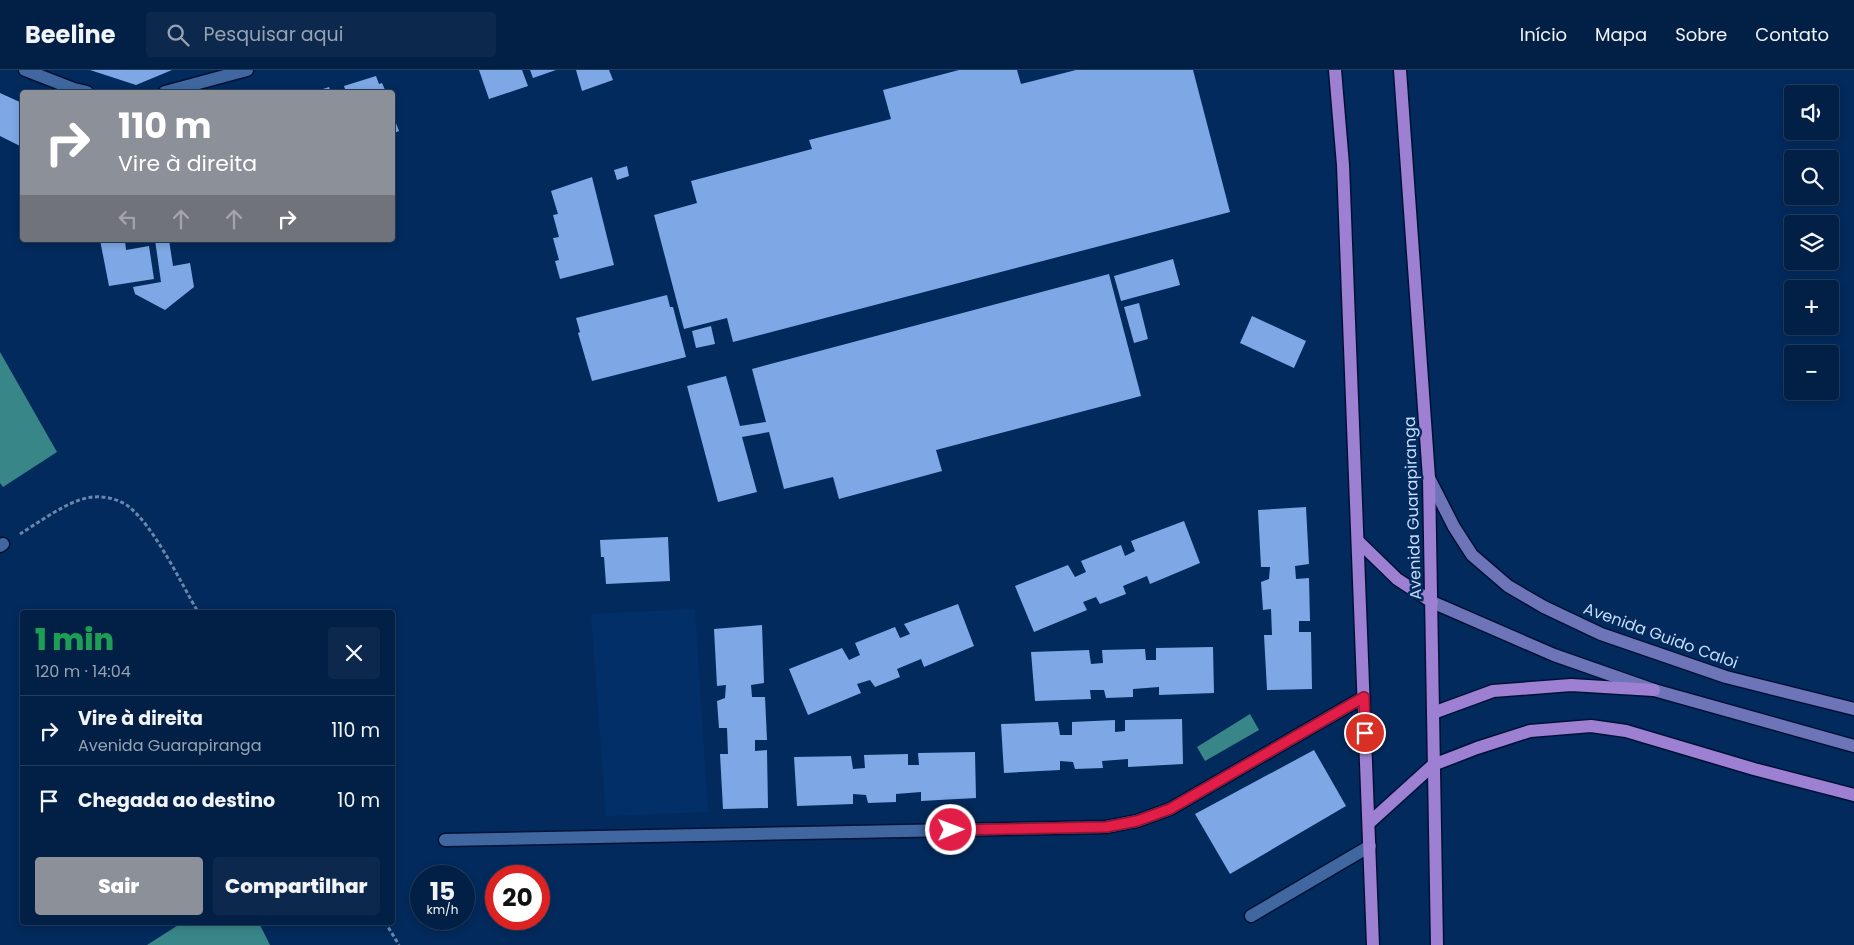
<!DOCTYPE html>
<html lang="pt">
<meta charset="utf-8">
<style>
body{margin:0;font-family:Poppins,sans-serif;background:#0c284c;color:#f1f3f6;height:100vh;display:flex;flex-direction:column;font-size:19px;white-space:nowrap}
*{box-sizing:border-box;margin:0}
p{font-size:16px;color:#96a3b3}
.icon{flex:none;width:28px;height:28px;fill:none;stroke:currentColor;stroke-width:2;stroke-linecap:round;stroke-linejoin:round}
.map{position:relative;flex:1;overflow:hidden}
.panel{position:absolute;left:20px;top:540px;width:375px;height:315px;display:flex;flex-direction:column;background:#022045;border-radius:5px;box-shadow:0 2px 8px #0003,0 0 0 1px #233e5e}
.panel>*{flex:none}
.banner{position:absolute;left:20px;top:20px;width:375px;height:152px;border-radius:5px;box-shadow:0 2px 8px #0003,0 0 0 1px #233e5e;background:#8c9099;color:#fff;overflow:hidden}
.controls{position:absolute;left:1784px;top:15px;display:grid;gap:10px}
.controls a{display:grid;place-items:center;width:55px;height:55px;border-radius:5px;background:#022045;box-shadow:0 2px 8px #0003,0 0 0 1px #233e5e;font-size:25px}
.speed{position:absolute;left:410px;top:795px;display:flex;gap:10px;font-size:25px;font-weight:700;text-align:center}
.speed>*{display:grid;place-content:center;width:65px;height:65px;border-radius:50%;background:#022045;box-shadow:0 2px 8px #0003,0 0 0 1px #233e5e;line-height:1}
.speed small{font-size:12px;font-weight:400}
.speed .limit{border:8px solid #d22;background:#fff;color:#111}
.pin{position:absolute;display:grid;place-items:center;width:42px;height:42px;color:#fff;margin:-21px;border:2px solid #fff;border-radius:50%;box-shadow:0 1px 5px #0007}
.me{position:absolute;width:55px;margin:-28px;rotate:89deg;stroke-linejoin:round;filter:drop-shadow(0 0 4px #0008)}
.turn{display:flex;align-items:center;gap:18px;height:105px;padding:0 15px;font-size:22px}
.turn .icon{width:65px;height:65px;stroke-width:2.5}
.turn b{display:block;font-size:35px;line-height:42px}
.lanes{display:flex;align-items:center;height:48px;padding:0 15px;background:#0003;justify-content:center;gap:25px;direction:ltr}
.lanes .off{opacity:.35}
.round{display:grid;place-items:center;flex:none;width:52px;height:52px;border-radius:5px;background:#0c284c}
.summary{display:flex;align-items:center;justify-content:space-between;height:85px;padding:0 15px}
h1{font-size:30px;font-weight:800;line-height:38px;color:#1e9e55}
.cta{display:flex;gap:10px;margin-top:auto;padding:10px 15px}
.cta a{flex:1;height:58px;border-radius:5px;background:#8c9099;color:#fff;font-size:20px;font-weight:800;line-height:58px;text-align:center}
.cta a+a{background:#0c284c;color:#f1f3f6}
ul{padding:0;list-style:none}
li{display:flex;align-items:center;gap:15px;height:70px;padding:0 15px;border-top:1px solid #233e5e}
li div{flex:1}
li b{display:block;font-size:19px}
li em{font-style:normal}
header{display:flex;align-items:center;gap:30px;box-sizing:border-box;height:70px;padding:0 25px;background:#022045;border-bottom:1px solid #233e5e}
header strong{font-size:24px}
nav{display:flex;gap:28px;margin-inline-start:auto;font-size:18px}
.search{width:350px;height:45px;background:#0c284c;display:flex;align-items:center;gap:12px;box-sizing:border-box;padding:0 18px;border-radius:5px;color:#96a3b3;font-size:19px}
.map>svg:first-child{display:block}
.built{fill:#032f69}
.water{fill:#388688}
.building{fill:#7ea8e5}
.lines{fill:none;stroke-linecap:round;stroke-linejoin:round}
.lane-casing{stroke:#001137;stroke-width:15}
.street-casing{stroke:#001137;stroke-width:15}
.secondary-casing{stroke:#001137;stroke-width:15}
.primary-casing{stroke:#001137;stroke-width:15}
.path{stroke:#6887af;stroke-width:3;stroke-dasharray:4 2.5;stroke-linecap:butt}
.lane{stroke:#40679f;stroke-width:12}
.street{stroke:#40679f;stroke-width:12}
.secondary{stroke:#6e74b8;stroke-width:12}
.primary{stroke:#9d80d1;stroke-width:12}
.route-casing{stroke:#92132f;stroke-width:12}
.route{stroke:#e11d48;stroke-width:9}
.labels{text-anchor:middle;stroke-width:5;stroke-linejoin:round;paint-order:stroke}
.street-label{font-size:16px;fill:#c7ddfd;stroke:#032a5c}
</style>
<header>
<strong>Beeline</strong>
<div class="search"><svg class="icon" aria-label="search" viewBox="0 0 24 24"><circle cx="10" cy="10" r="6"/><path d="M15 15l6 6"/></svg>Pesquisar aqui</div>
<nav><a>Início</a><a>Mapa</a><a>Sobre</a><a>Contato</a></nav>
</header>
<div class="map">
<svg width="1854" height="875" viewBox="0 0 1854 875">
<rect width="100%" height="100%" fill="#032a5c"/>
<!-- built -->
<path class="built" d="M695 539 708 742 606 746 591 544Z"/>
<!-- water -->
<g class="water">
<path d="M0 282 57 382 3 417 0 413Z"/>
<path d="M1250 644 1259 660 1205 691 1197 677Z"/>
<path d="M183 852 259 853 270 875H147Z"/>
</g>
<!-- building -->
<g class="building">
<path d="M90 0H172L136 15Z"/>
<path d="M479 0H522L528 16 489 29Z"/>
<path d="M530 0H556L533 8Z"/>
<path d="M576 0H609L613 10 582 21Z"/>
<path d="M959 0H1017L1021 14 1076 0H1193L1230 142 733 272 727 248 684 259 654 145 697 133 691 111 812 79 809 70 891 49 883 20Z"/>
<path d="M376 6 379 14 382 13 386 22H346L344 16Z"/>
<path d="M329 17 331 22H321L320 20Z"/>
<path d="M0 23 22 33V77L0 66Z"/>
<path d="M392 43 399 61 392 64Z"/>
<path d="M627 96 629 106 617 110 614 100Z"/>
<path d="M592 107 614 195 560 209 555 191 559 190 553 168 559 167 553 145 558 144 551 121Z"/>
<path d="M100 170H125L126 180 149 176 154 209 109 216Z"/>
<path d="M155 170H169L173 196 190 193 194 217 165 240 135 224 133 217 161 212Z"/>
<path d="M1173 189 1180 215 1121 231 1114 206Z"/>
<path d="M1109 204 1141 326 936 380 942 401 839 429 833 407 784 419 769 362 742 367 757 422 718 432 687 316 726 306 740 356 766 352 752 299Z"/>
<path d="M667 225 670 237H673L686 287 592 311 578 263 580 262 576 248Z"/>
<path d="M1139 233 1148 269 1134 273 1124 237Z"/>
<path d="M1252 246 1306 271 1294 298 1240 273Z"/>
<path d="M711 256 715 274 696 278 692 261Z"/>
<path d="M1306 437 1309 494 1295 496 1296 509 1309 508 1310 551H1299V562H1311L1312 619 1267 620 1264 565H1272L1271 539 1263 540 1261 512 1269 509 1270 497H1261L1258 440Z"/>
<path d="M1184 451 1200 493 1150 514 1147 506 1123 516 1126 524 1100 534 1096 527 1083 532 1087 540 1034 562 1015 516 1068 495 1075 507 1086 502 1081 491 1121 475 1125 486 1135 481 1131 471Z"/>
<path d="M668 467 670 511 606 514 604 487H601L600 470Z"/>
<path d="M958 534 974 576 924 597 921 589 897 599 900 607 875 617 870 610 857 614 861 623 808 645 789 599 842 578 849 590 860 585 855 573 895 557 900 568 910 564 904 554Z"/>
<path d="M762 555 764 613 751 615 752 627H765L767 670H755V681L767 680 768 738 723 739 720 684H728L727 658H719L717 631 725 628 726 615 717 616 714 559Z"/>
<path d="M1213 577 1214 623 1159 625V617L1133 619V627L1106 628 1104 620H1090L1091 629 1035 631 1031 582 1089 580 1091 594 1103 593 1102 580 1145 579 1146 590H1156V578Z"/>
<path d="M1182 649 1183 694 1128 697V689L1102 691 1103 698 1075 699 1073 692 1060 691V700L1004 703 1001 654 1058 652 1060 665H1072V652L1115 650V662L1125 661V650Z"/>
<path d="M1314 680 1346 736 1230 804 1195 744Z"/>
<path d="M975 682 976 728 921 731V722L896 724V732L868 733 866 725 853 724V734L797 736 794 687 851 686 853 699 865 698 864 685 908 684V695H919L918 683Z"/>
</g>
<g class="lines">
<defs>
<g id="lane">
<path d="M0 476 3 474"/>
<path d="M445 770 1106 757 1137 751 1170 739 1364 627"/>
<path d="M1251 846 1370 776"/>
</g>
<g id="street">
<path d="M25 0 74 19 87 22"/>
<path d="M165 22 247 0"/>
</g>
<g id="secondary">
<path d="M1429 408 1454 457 1472 485 1508 516 1544 537 1601 564 1726 607 1854 639"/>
<path d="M1432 532 1554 585 1654 620 1854 676"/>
</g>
<g id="primary">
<path d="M1335 0 1343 95 1373 875"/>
<path d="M1400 0 1429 408 1437 875"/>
<path d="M1358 471 1397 509 1432 532"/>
<path d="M1433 643 1493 621 1571 615 1654 620"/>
<path d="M1369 753 1433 695 1477 678 1530 661 1591 656 1626 661 1754 699 1854 725"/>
</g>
</defs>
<!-- lane casing -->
<use href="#lane" class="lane-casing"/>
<!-- street casing -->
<use href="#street" class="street-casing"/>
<!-- secondary casing -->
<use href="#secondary" class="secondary-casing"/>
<!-- primary casing -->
<use href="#primary" class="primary-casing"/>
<!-- path -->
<g class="path">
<path d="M20 464C36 454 60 437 77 431 93 424 114 426 128 436 154 456 181 513 198 542"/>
<path d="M385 852 399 875"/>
</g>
<!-- lane -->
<use href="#lane" class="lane"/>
<!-- street -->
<use href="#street" class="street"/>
<!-- secondary -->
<use href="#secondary" class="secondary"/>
<!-- primary -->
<use href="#primary" class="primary"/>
</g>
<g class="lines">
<defs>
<path id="route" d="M951 760 1106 757 1137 751 1170 739 1364 627 1365 663"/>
</defs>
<!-- route casing -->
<use href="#route" class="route-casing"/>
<!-- route -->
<use href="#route" class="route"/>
</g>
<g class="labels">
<!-- street labels -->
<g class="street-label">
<text transform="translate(1412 438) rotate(-92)" y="6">Avenida Guarapiranga</text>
<text transform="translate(1661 565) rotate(20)" y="6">Avenida Guido Caloi</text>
</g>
</g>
</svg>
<div class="controls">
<a><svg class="icon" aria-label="sound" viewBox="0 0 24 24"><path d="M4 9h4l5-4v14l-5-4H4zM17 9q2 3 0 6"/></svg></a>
<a><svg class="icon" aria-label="search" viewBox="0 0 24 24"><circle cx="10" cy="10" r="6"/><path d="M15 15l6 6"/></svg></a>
<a><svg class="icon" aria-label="layers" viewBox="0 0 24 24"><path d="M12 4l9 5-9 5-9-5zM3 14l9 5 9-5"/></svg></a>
<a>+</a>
<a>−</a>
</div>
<div class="speed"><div>15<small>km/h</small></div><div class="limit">20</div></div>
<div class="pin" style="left:1365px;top:663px;background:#d93025"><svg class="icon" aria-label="arrive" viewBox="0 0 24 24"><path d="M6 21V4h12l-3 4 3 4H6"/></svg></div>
<svg class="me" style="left:951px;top:760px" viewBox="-20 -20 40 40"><circle r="17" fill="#e11d48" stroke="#fff" stroke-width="3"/><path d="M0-11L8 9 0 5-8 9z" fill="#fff"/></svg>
<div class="banner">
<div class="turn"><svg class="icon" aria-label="right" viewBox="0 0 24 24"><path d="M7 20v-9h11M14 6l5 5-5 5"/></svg><div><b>110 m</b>Vire à direita</div></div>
<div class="lanes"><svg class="icon off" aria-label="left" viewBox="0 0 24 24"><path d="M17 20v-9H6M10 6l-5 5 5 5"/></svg><svg class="icon off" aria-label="ahead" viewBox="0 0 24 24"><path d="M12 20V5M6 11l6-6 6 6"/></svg><svg class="icon off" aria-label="ahead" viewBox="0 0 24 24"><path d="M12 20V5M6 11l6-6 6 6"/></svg><svg class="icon" aria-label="right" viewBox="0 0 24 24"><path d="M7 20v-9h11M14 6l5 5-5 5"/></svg></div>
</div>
<section class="panel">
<div class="summary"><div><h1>1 min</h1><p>120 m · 14:04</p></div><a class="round"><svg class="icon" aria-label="close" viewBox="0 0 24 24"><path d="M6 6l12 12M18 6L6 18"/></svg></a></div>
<ul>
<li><svg class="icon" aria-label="right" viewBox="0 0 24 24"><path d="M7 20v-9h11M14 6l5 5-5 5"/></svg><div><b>Vire à direita</b><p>Avenida Guarapiranga</p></div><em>110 m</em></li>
<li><svg class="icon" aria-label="arrive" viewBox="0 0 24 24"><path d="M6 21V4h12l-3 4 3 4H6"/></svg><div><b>Chegada ao destino</b></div><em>10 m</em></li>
</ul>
<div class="cta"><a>Sair</a><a>Compartilhar</a></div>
</section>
</div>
